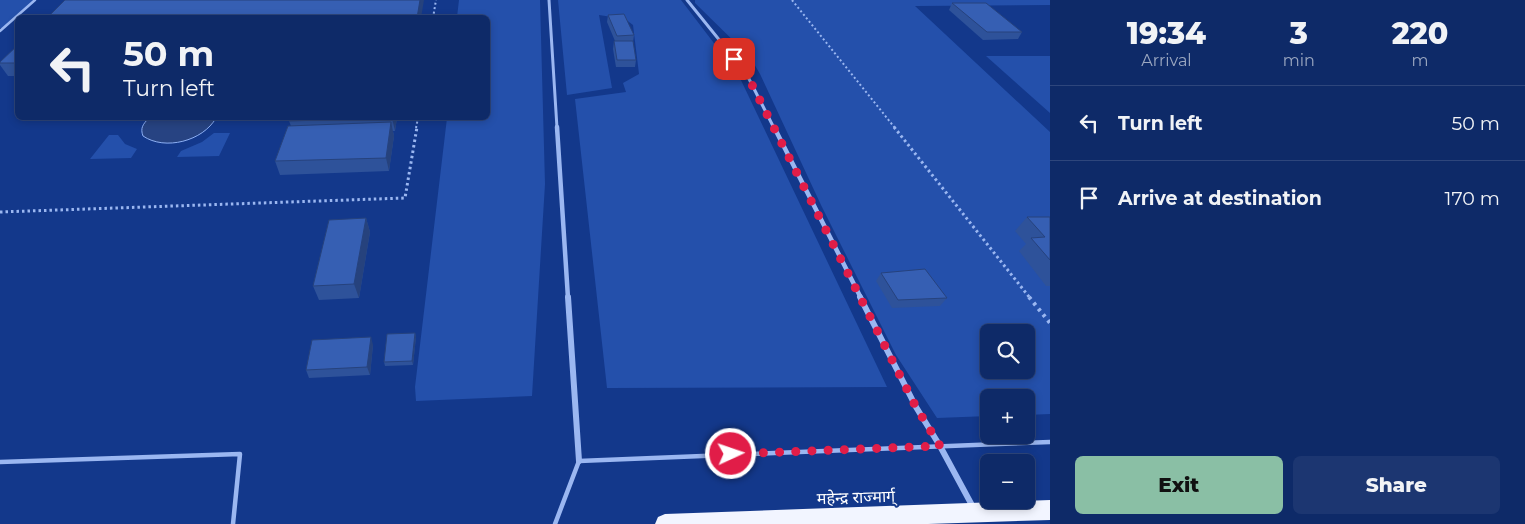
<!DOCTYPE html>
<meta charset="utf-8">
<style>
body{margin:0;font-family:Montserrat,"Noto Sans Devanagari",sans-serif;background:#1c3671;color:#f1f3f6;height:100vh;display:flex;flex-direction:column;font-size:19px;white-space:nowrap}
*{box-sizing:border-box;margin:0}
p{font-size:16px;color:#9ba7c0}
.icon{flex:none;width:28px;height:28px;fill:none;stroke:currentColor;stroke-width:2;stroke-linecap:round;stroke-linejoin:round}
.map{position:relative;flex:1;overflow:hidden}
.side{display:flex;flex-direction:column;background:#0e2a68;width:475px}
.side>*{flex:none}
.top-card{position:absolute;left:15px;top:15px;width:475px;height:105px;border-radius:8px;box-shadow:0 2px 8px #0003,0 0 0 1px #2e467c;background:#0e2a68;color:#f1f3f6;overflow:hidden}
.tools{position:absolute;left:980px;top:324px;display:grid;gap:10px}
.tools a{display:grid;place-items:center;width:55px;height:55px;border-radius:8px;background:#0e2a68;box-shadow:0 2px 8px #0003,0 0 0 1px #2e467c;font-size:25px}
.pin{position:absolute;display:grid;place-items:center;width:42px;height:42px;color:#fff;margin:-21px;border-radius:10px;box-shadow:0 2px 8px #0006}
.me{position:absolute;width:55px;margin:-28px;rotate:87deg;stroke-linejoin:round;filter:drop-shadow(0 0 4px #0008)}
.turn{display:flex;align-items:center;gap:18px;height:105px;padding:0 25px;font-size:22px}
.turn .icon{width:65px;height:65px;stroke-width:2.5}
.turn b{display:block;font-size:35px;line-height:42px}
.eta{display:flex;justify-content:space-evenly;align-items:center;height:85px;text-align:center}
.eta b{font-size:30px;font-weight:800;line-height:35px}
.action{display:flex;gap:10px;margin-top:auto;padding:10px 25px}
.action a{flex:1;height:58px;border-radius:8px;background:#8abfa5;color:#111;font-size:20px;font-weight:800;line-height:58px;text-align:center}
.action a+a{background:#1c3671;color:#f1f3f6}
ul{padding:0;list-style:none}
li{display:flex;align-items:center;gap:15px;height:75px;padding:0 25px;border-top:1px solid #2e467c}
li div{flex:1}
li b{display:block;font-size:19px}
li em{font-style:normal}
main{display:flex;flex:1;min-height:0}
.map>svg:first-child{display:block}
.green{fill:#2450ab;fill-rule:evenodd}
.water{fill:#274382;stroke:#8caff4}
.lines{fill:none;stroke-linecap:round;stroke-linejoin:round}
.path-far2{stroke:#9bb7f1;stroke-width:2;stroke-dasharray:2 2.5;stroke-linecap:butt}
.path-far1{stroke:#9bb7f1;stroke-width:3;stroke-dasharray:2.5 3;stroke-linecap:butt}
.path{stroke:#9bb7f1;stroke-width:4;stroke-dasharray:3 4.5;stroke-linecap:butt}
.service-far1{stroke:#9bb7f1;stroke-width:2.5}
.service{stroke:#9bb7f1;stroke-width:4.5}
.minor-far2{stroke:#9bb7f1;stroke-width:3}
.minor-far1{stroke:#9bb7f1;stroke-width:4.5}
.minor{stroke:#9bb7f1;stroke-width:6}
.trunk{fill:#f2f5ff;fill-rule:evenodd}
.wall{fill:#2e529a}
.shaded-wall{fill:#26427d}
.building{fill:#365fb3;stroke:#26427d}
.route{stroke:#e11d48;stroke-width:9;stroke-dasharray:0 16.2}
.labels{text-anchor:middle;stroke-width:4;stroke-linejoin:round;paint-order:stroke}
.near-street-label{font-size:16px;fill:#fff;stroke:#13388b}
</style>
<main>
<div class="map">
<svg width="1050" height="524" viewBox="0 0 1050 524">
<rect width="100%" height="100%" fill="#13388b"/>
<!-- green -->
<g class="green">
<path d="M0 0H35L4 28H0Z"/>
<path d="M459 0H540L545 184 532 396 416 401 415 387 447 118H488V18L457 17Z"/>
<path d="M558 0H681L739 76 887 387 607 388 575 99 626 92 623 83 639 74 633 25 625 19 599 15 612 88 567 95Z"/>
<path d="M695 0H1050V5L915 6 1050 132V414L1026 415V398H989V416L937 418 896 355 821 205 760 74 750 57 695 3ZM989 332H1026V370H989Z"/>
<path d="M986 56H1050V113Z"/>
<path d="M214 133H230L219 156 177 157 181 151 202 142Z"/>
<path d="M109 135H118L125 144 137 149 131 158 90 159Z"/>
</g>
<!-- water -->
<path class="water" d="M149 118H216C203 141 165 151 143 136 140 128 143 124 149 118Z"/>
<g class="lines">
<!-- path-far2 -->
<g class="path-far2">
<path d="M792 0 895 128"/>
<path d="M433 18 436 0"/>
<path d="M416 128 418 118"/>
</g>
<!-- path-far1 -->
<g class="path-far1">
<path d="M894 127 1030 298"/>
<path d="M0 212 405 198 417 127"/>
</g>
<!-- path -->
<path class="path" d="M1029 297 1050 323"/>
<!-- service-far1 -->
<path class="service-far1" d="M0 31 35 0"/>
<!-- service -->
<g class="service">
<path d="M0 462 240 454 233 524"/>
<path d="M555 524 579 461 1050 442"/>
</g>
<!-- minor-far2 -->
<g class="minor-far2">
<path d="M549 0 557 128"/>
<path d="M687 0 746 73 774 128"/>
</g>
<!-- minor-far1 -->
<g class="minor-far1">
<path d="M557 127 568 298"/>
<path d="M774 127 861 298"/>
</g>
<!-- minor -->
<g class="minor">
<path d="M568 297 579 461"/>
<path d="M860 297 916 407 940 446 974 509"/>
</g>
<!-- trunk -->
<path class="trunk" d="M1050 500V520L928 524H655L658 517 665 514Z"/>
</g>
<!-- wall -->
<g class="wall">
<path d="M952 3 1022 32 1018 39 983 40 949 10Z"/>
<path d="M608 15 634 35 633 42 636 60 635 67H616L613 49 614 41H615L607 22Z"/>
<path d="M18 45V76H8L0 65V62Z"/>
<path d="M290 118H397L395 131H393L394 136 389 171 280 175 275 161 291 126 289 121Z"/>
<path d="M1027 217H1050V286H1046L1019 251 1026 244 1015 231Z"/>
<path d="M366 218 370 232 359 298 319 300 313 286Z"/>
<path d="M881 273 947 298 940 306 892 308 876 281Z"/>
<path d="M415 333 416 337 413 365 385 366 384 362Z"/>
<path d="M373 345 370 375 309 378 306 370Z"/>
</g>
<!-- shaded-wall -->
<g class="shaded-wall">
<path d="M420 0H424L421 18H417Z"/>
<path d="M392 118H397L395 131Z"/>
<path d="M391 122 394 136 389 171 386 158Z"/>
<path d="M366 218 370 232 359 298 354 284Z"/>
<path d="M415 333 416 337 413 365 412 361Z"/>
<path d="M371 337 373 345 370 375 367 367Z"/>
</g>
<!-- building -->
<g class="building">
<path d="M65 0H420L417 18H47Z"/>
<path d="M952 3H986L1022 32H987Z"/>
<path d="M624 14 634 35 617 36 608 15Z"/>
<path d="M614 41H633L636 60H617Z"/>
<path d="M18 45V63H0V62Z"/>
<path d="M290 118H386L289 121Z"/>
<path d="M391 122 386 158 275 161 288 126Z"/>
<path d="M1027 217H1050V260L1031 238 1045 237Z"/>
<path d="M366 218 354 284 313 286 329 220Z"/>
<path d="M925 269 947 298 898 300 881 273Z"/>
<path d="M415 333 412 361 384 362 387 334Z"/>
<path d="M371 337 367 367 306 370 312 340Z"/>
</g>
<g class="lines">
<!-- route -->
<path class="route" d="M731 454 940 446 916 407 746 73 734 59"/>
</g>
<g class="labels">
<!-- near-street labels -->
<g class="near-street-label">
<text transform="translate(856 497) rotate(-2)" y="6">महेन्द्र राज्मार्ग्</text>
</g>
</g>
</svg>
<div class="tools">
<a><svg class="icon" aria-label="search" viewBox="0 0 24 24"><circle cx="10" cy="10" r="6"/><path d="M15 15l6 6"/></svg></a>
<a>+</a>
<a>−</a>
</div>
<div class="pin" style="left:734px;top:59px;background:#d93025"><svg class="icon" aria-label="arrive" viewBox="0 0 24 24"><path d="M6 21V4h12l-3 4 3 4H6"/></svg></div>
<svg class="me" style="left:731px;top:454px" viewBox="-20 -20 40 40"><circle r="17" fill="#e11d48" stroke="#fff" stroke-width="3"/><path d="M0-11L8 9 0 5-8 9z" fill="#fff"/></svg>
<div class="top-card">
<div class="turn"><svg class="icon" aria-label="left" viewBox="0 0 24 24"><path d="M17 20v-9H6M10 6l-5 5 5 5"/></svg><div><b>50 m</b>Turn left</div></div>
</div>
</div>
<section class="side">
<div class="eta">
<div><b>19:34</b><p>Arrival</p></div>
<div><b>3</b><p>min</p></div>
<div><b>220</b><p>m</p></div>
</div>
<ul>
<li><svg class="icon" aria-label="left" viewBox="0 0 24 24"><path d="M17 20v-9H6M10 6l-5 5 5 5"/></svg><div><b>Turn left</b></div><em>50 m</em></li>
<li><svg class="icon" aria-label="arrive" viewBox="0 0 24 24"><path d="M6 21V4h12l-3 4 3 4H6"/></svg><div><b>Arrive at destination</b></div><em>170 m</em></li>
</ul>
<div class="action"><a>Exit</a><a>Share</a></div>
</section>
</main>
